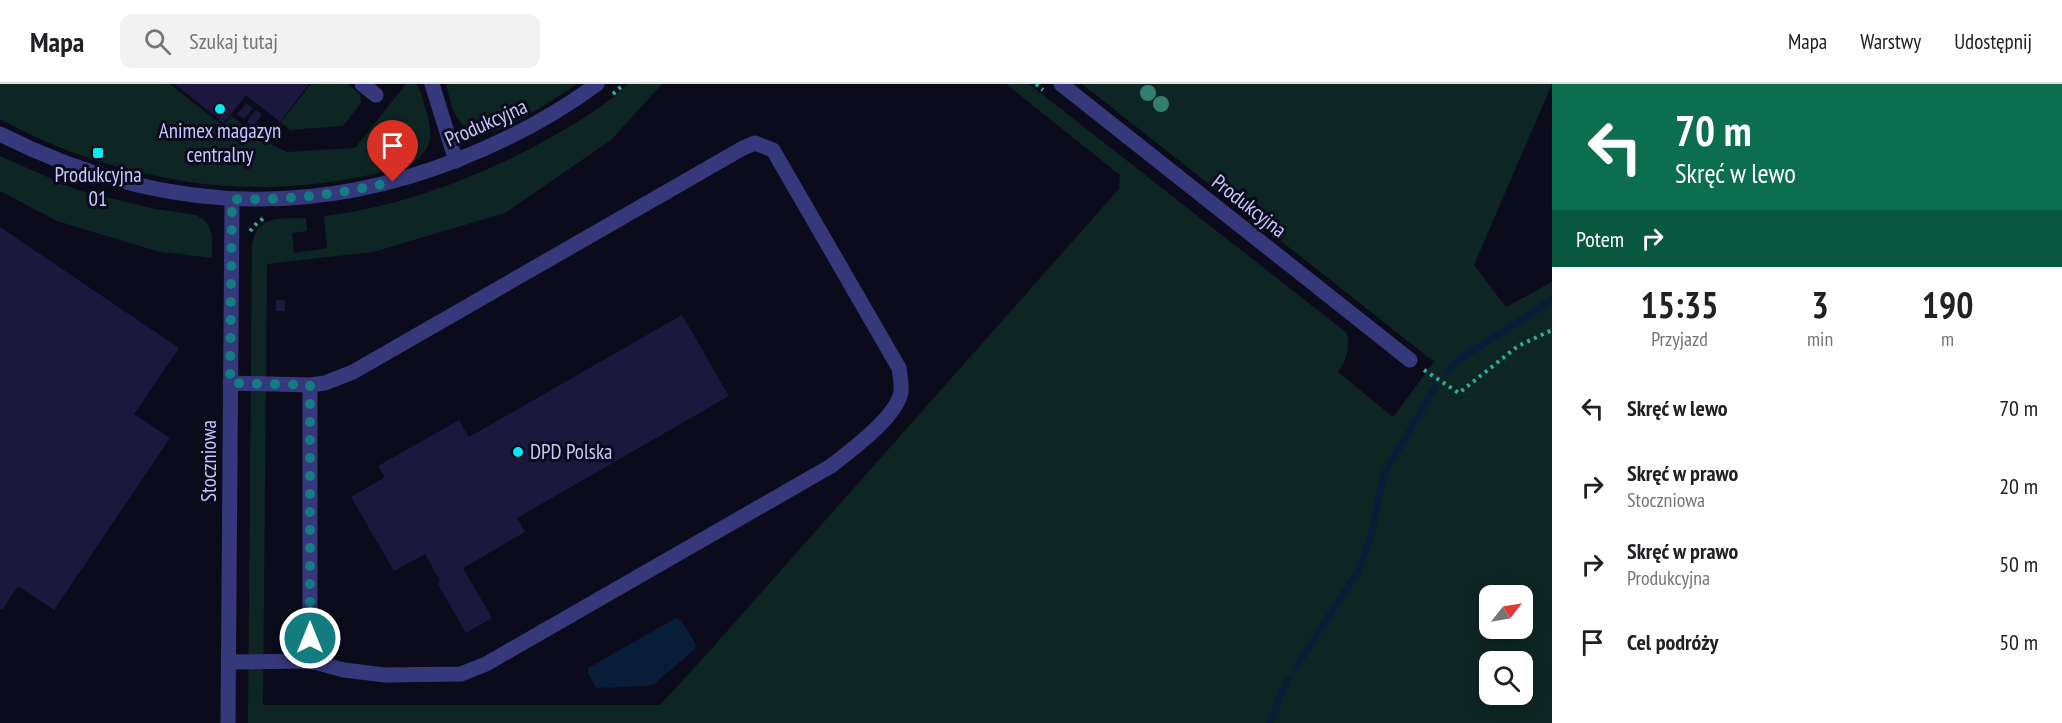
<!DOCTYPE html>
<html lang="pl">
<meta charset="utf-8">
<style>
body{margin:0;font-family:"PT Sans Narrow",sans-serif;background:#f2f2f2;color:#202124;height:100vh;display:flex;flex-direction:column;font-size:22px;white-space:nowrap}
*{box-sizing:border-box;margin:0}
p{font-size:20px;color:#757577}
.icon{flex:none;width:33px;height:33px;fill:none;stroke:currentColor;stroke-width:2;stroke-linecap:round;stroke-linejoin:round}
.map{position:relative;flex:1;overflow:hidden}
.details{display:flex;flex-direction:column;background:#fff;width:510px}
.details>*{flex:none}
.banner{background:#0b6e4f;color:#fff;overflow:hidden}
.needle{width:39px;rotate:59deg}
.controls{position:absolute;left:1479px;top:501px;display:grid;gap:12px}
.controls a{display:grid;place-items:center;width:54px;height:54px;border-radius:12px;background:#fff;box-shadow:0 3px 15px #0003;font-size:30px}
.pin{position:absolute;display:grid;place-items:center;width:51px;height:51px;color:#fff;margin:-62px -26px;border-radius:50% 50% 50% 0;rotate:-45deg;box-shadow:0 0 6px #0007}
.pin .icon{rotate:45deg}
.me{position:absolute;width:66px;margin:-33px;rotate:0deg;stroke-linejoin:round;filter:drop-shadow(0 0 4px #0008)}
.turn{display:flex;align-items:center;gap:21px;height:126px;padding:0 24px;font-size:27px}
.turn .icon{width:78px;height:78px;stroke-width:2.5}
.turn b{display:block;font-size:42px;line-height:51px}
.then{display:flex;align-items:center;height:57px;padding:0 24px;background:#0003;gap:12px;font-size:22px}
.eta{display:flex;justify-content:space-evenly;align-items:center;height:102px;text-align:center}
.eta b{font-size:36px;font-weight:700;line-height:42px}
ul{padding:0;list-style:none}
li{display:flex;align-items:center;gap:18px;height:78px;padding:0 24px}
li div{flex:1}
li b{display:block;font-size:22px}
li em{font-style:normal}
header{display:flex;align-items:center;gap:36px;box-sizing:border-box;height:84px;padding:0 30px;background:#fff;border-bottom:2px solid #e0e0e0}
header strong{font-size:28px}
nav{display:flex;gap:33px;margin-inline-start:auto;font-size:21px}
.search{width:420px;height:54px;background:#f2f2f2;display:flex;align-items:center;gap:15px;box-sizing:border-box;padding:0 21px;border-radius:12px;color:#757577;font-size:22px}
main{display:flex;flex:1;min-height:0}
.map>svg:first-child{display:block}
.green{fill:#0e2623;fill-rule:evenodd}
.water{fill:#081d38}
.lines{fill:none;stroke-linecap:round;stroke-linejoin:round}
.stream{stroke:#081d38;stroke-width:7}
.building{fill:#1b173d}
.path{stroke:#2cad9b;stroke-width:4;stroke-dasharray:3 4.5;stroke-linecap:butt}
.minor{stroke:#35387b;stroke-width:15}
.tree{fill:#327f6d}
.route{stroke:#127c80;stroke-width:10;stroke-dasharray:0 18}
.poi-dot{fill:#00ecf1;stroke:#0c0b1c;stroke-width:2}
.labels{text-anchor:middle;stroke-width:6;stroke-linejoin:round;paint-order:stroke}
.street-label{font-size:21px;fill:#c7c6ff;stroke:#0c0b1c}
.poi-label{font-size:21px;fill:#c7c6ff;stroke:#0c0b1c}
</style>
<header>
<strong>Mapa</strong>
<div class="search"><svg class="icon" aria-label="search" viewBox="0 0 24 24"><circle cx="10" cy="10" r="6"/><path d="M15 15l6 6"/></svg>Szukaj tutaj</div>
<nav><a>Mapa</a><a>Warstwy</a><a>Udostępnij</a></nav>
</header>
<main>
<div class="map">
<svg width="1552" height="639" viewBox="0 0 1552 639">
<rect width="100%" height="100%" fill="#0c0b1c"/>
<!-- green -->
<g class="green">
<path d="M0 0H170L223 42 231 32 269 59 287 68 355 64 406 0H416C422 8 424 20 427 30 430 41 433 55 426 65 417 82 392 86 374 90 305 105 237 108 167 94 107 83 53 64 0 35Z"/>
<path d="M311 0H347L360 10 361 19 343 42 290 46 281 38Z"/>
<path d="M446 0H577C558 13 503 50 482 49 473 48 463 43 458 35 451 26 449 11 446 0Z"/>
<path d="M628 0H662L611 56 505 129 373 168 267 180 263 621H660L706 571 1119 105 1120 91 1006 0H1029L1347 249C1350 265 1347 275 1338 288L1393 333 1434 278 1435 274 1433 277 1082 0H1552L1474 181 1506 223 1552 198V639H248L252 161C257 130 281 135 306 134L307 147 292 149 294 169 327 164 324 132C404 122 483 92 553 52 580 37 606 21 628 0ZM1490 512H1522V544H1490ZM1490 578H1522V610H1490Z"/>
<path d="M0 72 77 106 155 125 196 131 204 136 209 142 212 151V174L160 168 57 137 0 107Z"/>
</g>
<!-- water -->
<path class="water" d="M676 534 681 536 696 561 695 565 654 600 648 602 596 604 588 589V584Z"/>
<g class="lines">
<!-- stream -->
<g class="stream">
<path d="M1447 288 1458 276 1552 216"/>
<path d="M1296 583 1358 487 1370 455 1384 390 1435 303"/>
<path d="M1270 639 1278 617 1288 596"/>
</g>
</g>
<!-- building -->
<g class="building">
<path d="M174 0H309L280 38 246 11 224 39Z"/>
<path d="M246 19 253 24 244 35 237 30Z"/>
<path d="M256 26 262 31 253 43 247 38Z"/>
<path d="M214 69 222 70V75H214Z"/>
<path d="M0 143 179 264 134 330 170 354 54 526 18 502 2 526 0 525Z"/>
<rect x="276" y="216" width="9" height="11"/>
<path d="M682 231 729 312 517 434 525 448 463 484 492 534 466 549 437 499 440 497 425 470 394 487 351 413 385 393 378 382 459 336 469 353Z"/>
</g>
<g class="lines">
<!-- path -->
<g class="path">
<path d="M1036 0 1043 6"/>
<path d="M613 10 624 0"/>
<path d="M250 147 257 139 264 134"/>
<path d="M1424 286 1459 309 1518 262 1552 246"/>
</g>
<!-- minor -->
<g class="minor">
<path d="M362 0 376 11"/>
<path d="M432 0 456 77"/>
<path d="M1061 0 1410 276"/>
<path d="M0 50C148 125 302 137 457 76 508 56 554 32 597 0"/>
<path d="M310 577V301"/>
<path d="M229 578 310 577 344 586 385 591 461 590 486 580 831 382C850 367 897 333 901 308 902 300 900 292 899 284L773 66 755 59 743 64 353 288 325 299 310 301 230 299"/>
<path d="M228 639 232 115"/>
</g>
</g>
<!-- trees -->
<g class="tree">
<circle cx="1148" cy="9" r="8"/>
<circle cx="1161" cy="20" r="8"/>
</g>
<g class="lines">
<!-- route -->
<path class="route" d="M310 554V301L230 299 232 115C287 117 339 110 393 98"/>
</g>
<!-- markers -->
<g class="poi-dot">
<circle cx="220" cy="25" r="6"/>
<rect x="92" y="63" width="12" height="12" rx="3"/>
<circle cx="518" cy="368" r="6"/>
</g>
<g class="labels">
<!-- street labels -->
<g class="street-label">
<text transform="translate(486 39) rotate(-24)" y="7">Produkcyjna</text>
<text transform="translate(1249 122) rotate(38)" y="7">Produkcyjna</text>
<text transform="translate(209 377) rotate(-90)" y="7">Stoczniowa</text>
</g>
<!-- poi labels -->
<g class="poi-label">
<text x="220" y="54">Animex magazyn<tspan x="220" dy="24">centralny</tspan></text>
<text x="98" y="98">Produkcyjna<tspan x="98" dy="24">01</tspan></text>
<text x="530" y="375" text-anchor="start">DPD Polska</text>
</g>
</g>
</svg>
<div class="controls">
<a><svg class="needle" viewBox="-14 -14 28 28"><path d="M0-13l5 13h-10z" fill="#e53935"/><path d="M0 13l5-13h-10z" fill="#757577"/></svg></a>
<a><svg class="icon" aria-label="search" viewBox="0 0 24 24"><circle cx="10" cy="10" r="6"/><path d="M15 15l6 6"/></svg></a>
</div>
<div class="pin" style="left:393px;top:98px;background:#d93025"><svg class="icon" aria-label="arrive" viewBox="0 0 24 24"><path d="M6 21V4h12l-3 4 3 4H6"/></svg></div>
<svg class="me" style="left:310px;top:554px" viewBox="-20 -20 40 40"><circle r="17" fill="#127c80" stroke="#fff" stroke-width="3"/><path d="M0-11L8 9 0 5-8 9z" fill="#fff"/></svg>
</div>
<section class="details">
<div class="banner">
<div class="turn"><svg class="icon" aria-label="left" viewBox="0 0 24 24"><path d="M17 20v-9H6M10 6l-5 5 5 5"/></svg><div><b>70 m</b>Skręć w lewo</div></div>
<div class="then">Potem<svg class="icon" aria-label="right" viewBox="0 0 24 24"><path d="M7 20v-9h11M14 6l5 5-5 5"/></svg></div>
</div>
<div class="eta">
<div><b>15:35</b><p>Przyjazd</p></div>
<div><b>3</b><p>min</p></div>
<div><b>190</b><p>m</p></div>
</div>
<ul>
<li><svg class="icon" aria-label="left" viewBox="0 0 24 24"><path d="M17 20v-9H6M10 6l-5 5 5 5"/></svg><div><b>Skręć w lewo</b></div><em>70 m</em></li>
<li><svg class="icon" aria-label="right" viewBox="0 0 24 24"><path d="M7 20v-9h11M14 6l5 5-5 5"/></svg><div><b>Skręć w prawo</b><p>Stoczniowa</p></div><em>20 m</em></li>
<li><svg class="icon" aria-label="right" viewBox="0 0 24 24"><path d="M7 20v-9h11M14 6l5 5-5 5"/></svg><div><b>Skręć w prawo</b><p>Produkcyjna</p></div><em>50 m</em></li>
<li><svg class="icon" aria-label="arrive" viewBox="0 0 24 24"><path d="M6 21V4h12l-3 4 3 4H6"/></svg><div><b>Cel podróży</b></div><em>50 m</em></li>
</ul>
</section>
</main>
